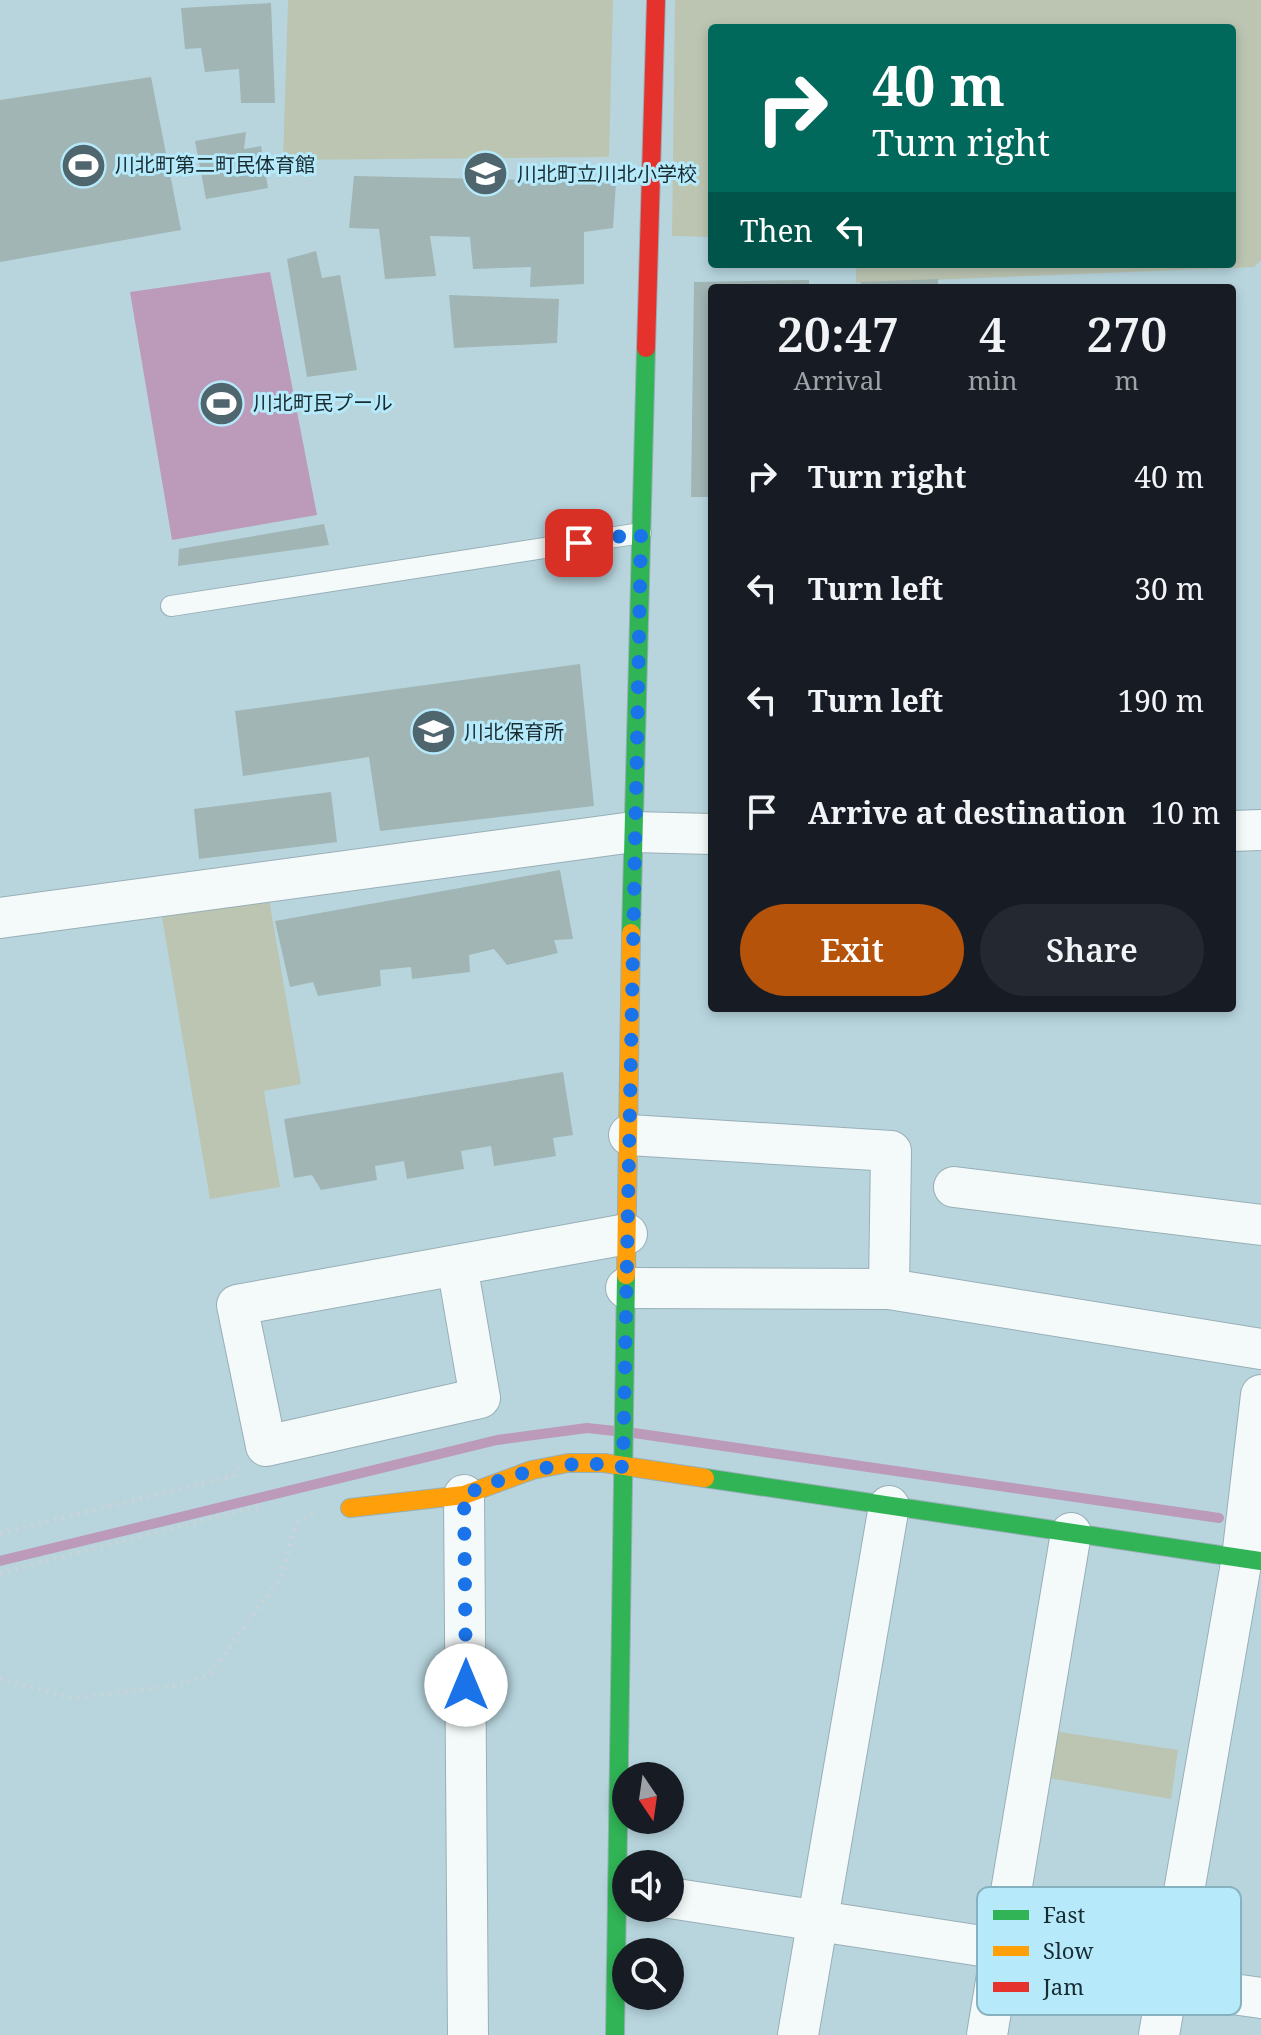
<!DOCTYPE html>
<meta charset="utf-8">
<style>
body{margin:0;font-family:"Noto Serif","Noto Sans JP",serif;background:#242831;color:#f1f3f6;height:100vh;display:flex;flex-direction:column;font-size:30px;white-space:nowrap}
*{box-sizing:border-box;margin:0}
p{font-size:26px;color:#9ea1a6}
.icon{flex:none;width:44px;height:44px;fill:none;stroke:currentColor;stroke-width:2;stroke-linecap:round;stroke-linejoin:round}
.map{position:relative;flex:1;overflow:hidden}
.side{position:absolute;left:708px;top:284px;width:528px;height:728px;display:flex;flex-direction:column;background:#171b24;border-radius:8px;box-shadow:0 4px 12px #0003}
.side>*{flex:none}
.hud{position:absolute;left:708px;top:24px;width:528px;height:244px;border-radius:8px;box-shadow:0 4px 12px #0003;background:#00695c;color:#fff;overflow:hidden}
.needle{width:52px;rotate:167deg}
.fabs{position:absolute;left:612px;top:1762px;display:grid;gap:16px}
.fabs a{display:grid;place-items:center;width:72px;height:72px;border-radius:50%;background:#171b24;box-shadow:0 4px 12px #0003;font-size:40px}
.pin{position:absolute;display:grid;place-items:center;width:68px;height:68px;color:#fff;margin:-34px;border-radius:16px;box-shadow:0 4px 12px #0006}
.me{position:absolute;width:88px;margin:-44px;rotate:0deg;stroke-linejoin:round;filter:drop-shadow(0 0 6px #0008)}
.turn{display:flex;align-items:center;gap:28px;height:168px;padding:0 32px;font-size:36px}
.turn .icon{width:104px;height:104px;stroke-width:2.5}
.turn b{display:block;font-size:56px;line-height:68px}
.then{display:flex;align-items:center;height:76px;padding:0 32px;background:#0003;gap:16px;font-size:30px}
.eta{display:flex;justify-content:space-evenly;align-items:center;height:136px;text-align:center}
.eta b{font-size:48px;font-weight:600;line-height:56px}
.cta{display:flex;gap:16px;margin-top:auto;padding:16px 32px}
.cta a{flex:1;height:92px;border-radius:48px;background:#b45309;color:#fff;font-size:32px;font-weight:600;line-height:92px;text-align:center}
.cta a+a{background:#242831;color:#f1f3f6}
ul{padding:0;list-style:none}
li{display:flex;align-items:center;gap:24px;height:112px;padding:0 32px}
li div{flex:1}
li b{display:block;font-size:30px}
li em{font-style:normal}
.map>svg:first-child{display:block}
.green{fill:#bcc5b2}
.water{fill:#bc9ab9}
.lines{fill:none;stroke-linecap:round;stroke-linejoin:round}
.stream{stroke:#bc9ab9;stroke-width:10}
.building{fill:#a0b5b4}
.lane-casing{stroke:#98afb6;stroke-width:22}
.street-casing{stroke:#98afb6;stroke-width:42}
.fast-casing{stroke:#98afb6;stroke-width:20}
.slow-casing{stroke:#98afb6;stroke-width:20}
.jam-casing{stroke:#98afb6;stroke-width:20}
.path{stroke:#cbd3d6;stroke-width:5;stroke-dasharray:2 6;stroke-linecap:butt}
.lane{stroke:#f4f9fa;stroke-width:20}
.street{stroke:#f4f9fa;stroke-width:40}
.fast{stroke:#30b455;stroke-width:18}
.slow{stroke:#ff9f0a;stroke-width:18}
.jam{stroke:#e5322d;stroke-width:18}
.route{stroke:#1a73e8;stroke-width:14;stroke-dasharray:0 25.2}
.labels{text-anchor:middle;stroke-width:6;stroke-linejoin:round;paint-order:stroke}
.poi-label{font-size:20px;fill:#172b31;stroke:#b6eafb;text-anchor:start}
.key{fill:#b6eafb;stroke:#86b1be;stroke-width:2}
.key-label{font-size:22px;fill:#172b31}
</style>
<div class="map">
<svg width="1261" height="2035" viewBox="0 0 1261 2035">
<rect width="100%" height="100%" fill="#b8d5de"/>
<!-- green -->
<g class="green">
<path d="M288 0H613L609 157 283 160Z"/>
<path d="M675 0H1261V260L1254 267 856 283V264H1232V28H712V237L672 236Z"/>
<path d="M269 899 301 1084 264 1091 280 1187 210 1199 162 917Z"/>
<path d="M1047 1730 1178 1750 1171 1799 1043 1777Z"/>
</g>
<!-- water -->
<path class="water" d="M270 272 317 515 172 540 130 292Z"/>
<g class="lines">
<!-- stream -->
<g class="stream">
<path d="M634 1433 1219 1518"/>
<path d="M0 1561 497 1440 587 1428 615 1431"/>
</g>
</g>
<!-- building -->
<g class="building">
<path d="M271 3 275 103H241L239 69 205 72 201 48 185 49 181 8Z"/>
<path d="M151 77 181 230 0 262V100Z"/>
<path d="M246 132 244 149 261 146 268 188 206 199 195 141Z"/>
<path d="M354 176 616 182 613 228 584 232V284L530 287 531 267 473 269 470 237 430 236 436 276 385 279 379 229 349 228Z"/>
<path d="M316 251 322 278 340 275 357 370 307 377 287 259Z"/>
<path d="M938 279V288H859L861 282Z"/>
<path d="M809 280V288H712V497H691L694 282Z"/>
<path d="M1147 284V288H1115V286Z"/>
<path d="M449 295 559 299 557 343 454 348Z"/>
<path d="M324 524 329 545 178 566 179 549Z"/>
<path d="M580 664 594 806 380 831 369 757 243 776 235 711Z"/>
<path d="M331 792 337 842 199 859 194 809Z"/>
<path d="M560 870 573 939 554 940 558 953 507 965 494 949 469 955 470 972 412 979 411 967 380 970 381 986 318 996 313 982 290 987 275 921Z"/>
<path d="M563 1072 573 1135 553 1138 556 1156 494 1166 491 1146 461 1151 464 1169 407 1179 404 1161 375 1166 377 1180 321 1190 312 1175 294 1178 284 1119Z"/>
</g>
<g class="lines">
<defs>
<path id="lane" d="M171 606 641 533"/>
<g id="street">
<path d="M1232 831 1261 830"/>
<path d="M0 918 633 832 712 834"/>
<path d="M629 1135 891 1151 889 1289"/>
<path d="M954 1187 1261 1225"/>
<path d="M457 1265 480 1398 266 1446 237 1305 627 1234"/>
<path d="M626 1288 889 1289 1261 1349"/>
<path d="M464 1495 468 2035"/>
<path d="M670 1898 1001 1949 1168 1985 1261 1998"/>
<path d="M798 2035 889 1506"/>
<path d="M987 2035 1071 1533"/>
<path d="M1159 2035 1242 1558 1261 1395"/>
</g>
<g id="fast">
<path d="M631 933 646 348"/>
<path d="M705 1478 1261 1561"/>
<path d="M615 2035 626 1275"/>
</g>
<g id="slow">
<path d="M626 1275 631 933"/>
<path d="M350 1508 464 1495 532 1470 568 1463H604L705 1478"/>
</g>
<path id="jam" d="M646 348 656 0"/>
</defs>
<!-- lane casing -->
<use href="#lane" class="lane-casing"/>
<!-- street casing -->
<use href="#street" class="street-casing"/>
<!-- fast casing -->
<use href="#fast" class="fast-casing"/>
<!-- slow casing -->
<use href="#slow" class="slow-casing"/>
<!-- jam casing -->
<use href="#jam" class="jam-casing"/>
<!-- path -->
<g class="path">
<path d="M0 1533 233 1476 241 1467"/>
<path d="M0 1573 260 1506"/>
<path d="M0 1679 72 1698 175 1686 209 1675 281 1577 296 1524 313 1514"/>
</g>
<!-- lane -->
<use href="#lane" class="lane"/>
<!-- street -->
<use href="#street" class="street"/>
<!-- fast -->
<use href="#fast" class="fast"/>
<!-- slow -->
<use href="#slow" class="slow"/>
<!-- jam -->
<use href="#jam" class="jam"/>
</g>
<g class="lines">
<!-- route -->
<path class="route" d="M466 1685 464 1495C515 1472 568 1457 623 1467L641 533 579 543"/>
</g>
<!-- icons -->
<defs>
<symbol id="stadium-disc" viewBox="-11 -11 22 22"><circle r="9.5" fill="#4f666e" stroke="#b6eafb"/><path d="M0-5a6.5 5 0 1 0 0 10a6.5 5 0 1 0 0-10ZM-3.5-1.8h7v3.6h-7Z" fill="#fff"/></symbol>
<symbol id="school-disc" viewBox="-11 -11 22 22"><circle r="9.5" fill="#4f666e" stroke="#b6eafb"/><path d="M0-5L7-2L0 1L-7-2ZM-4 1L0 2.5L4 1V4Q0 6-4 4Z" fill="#fff"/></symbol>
</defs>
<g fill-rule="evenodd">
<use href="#stadium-disc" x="58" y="140" width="51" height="51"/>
<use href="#school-disc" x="460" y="148" width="51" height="51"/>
<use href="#stadium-disc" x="196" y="378" width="51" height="51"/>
<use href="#school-disc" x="408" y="706" width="51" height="51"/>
</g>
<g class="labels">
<!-- poi labels -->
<g class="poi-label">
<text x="115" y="172">川北町第二町民体育館</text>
<text x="517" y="181">川北町立川北小学校</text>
<text x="253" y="410">川北町民プール</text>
<text x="464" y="739">川北保育所</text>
</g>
</g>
<!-- legend -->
<rect x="977" y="1887" width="264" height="128" rx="12" class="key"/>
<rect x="993" y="1910" width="36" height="10" fill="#30b455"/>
<rect x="993" y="1946" width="36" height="10" fill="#ff9f0a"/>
<rect x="993" y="1982" width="36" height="10" fill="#e5322d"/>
<g class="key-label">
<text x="1043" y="1923">Fast</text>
<text x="1043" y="1959">Slow</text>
<text x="1043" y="1995">Jam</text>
</g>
</svg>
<div class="fabs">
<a><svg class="needle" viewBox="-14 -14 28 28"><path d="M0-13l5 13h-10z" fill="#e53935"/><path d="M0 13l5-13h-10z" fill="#9ea1a6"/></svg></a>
<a><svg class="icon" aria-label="sound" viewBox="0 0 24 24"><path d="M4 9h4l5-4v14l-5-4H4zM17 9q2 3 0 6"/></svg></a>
<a><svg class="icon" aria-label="search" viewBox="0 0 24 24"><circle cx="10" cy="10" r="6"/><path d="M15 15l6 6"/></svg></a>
</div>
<div class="pin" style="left:579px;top:543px;background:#d93025"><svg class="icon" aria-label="arrive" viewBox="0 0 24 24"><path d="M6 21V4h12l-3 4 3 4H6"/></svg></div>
<svg class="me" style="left:466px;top:1685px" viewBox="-20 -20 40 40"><circle r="19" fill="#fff"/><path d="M0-13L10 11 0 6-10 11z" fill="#1a73e8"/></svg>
<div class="hud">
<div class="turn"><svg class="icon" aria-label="right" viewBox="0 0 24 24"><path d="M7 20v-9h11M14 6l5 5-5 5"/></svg><div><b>40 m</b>Turn right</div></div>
<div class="then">Then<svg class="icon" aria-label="left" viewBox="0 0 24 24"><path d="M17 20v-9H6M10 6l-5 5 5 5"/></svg></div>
</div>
<section class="side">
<div class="eta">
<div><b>20:47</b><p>Arrival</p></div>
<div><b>4</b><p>min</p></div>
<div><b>270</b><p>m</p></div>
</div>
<ul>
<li><svg class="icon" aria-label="right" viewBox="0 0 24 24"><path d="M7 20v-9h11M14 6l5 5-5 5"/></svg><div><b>Turn right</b></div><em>40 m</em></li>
<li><svg class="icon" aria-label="left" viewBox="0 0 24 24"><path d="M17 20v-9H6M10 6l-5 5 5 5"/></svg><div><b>Turn left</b></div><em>30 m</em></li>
<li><svg class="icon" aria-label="left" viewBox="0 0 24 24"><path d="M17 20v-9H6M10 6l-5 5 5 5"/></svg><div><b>Turn left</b></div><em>190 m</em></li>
<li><svg class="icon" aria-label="arrive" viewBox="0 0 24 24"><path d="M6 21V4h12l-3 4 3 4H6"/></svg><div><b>Arrive at destination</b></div><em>10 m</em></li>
</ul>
<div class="cta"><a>Exit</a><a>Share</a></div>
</section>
</div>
